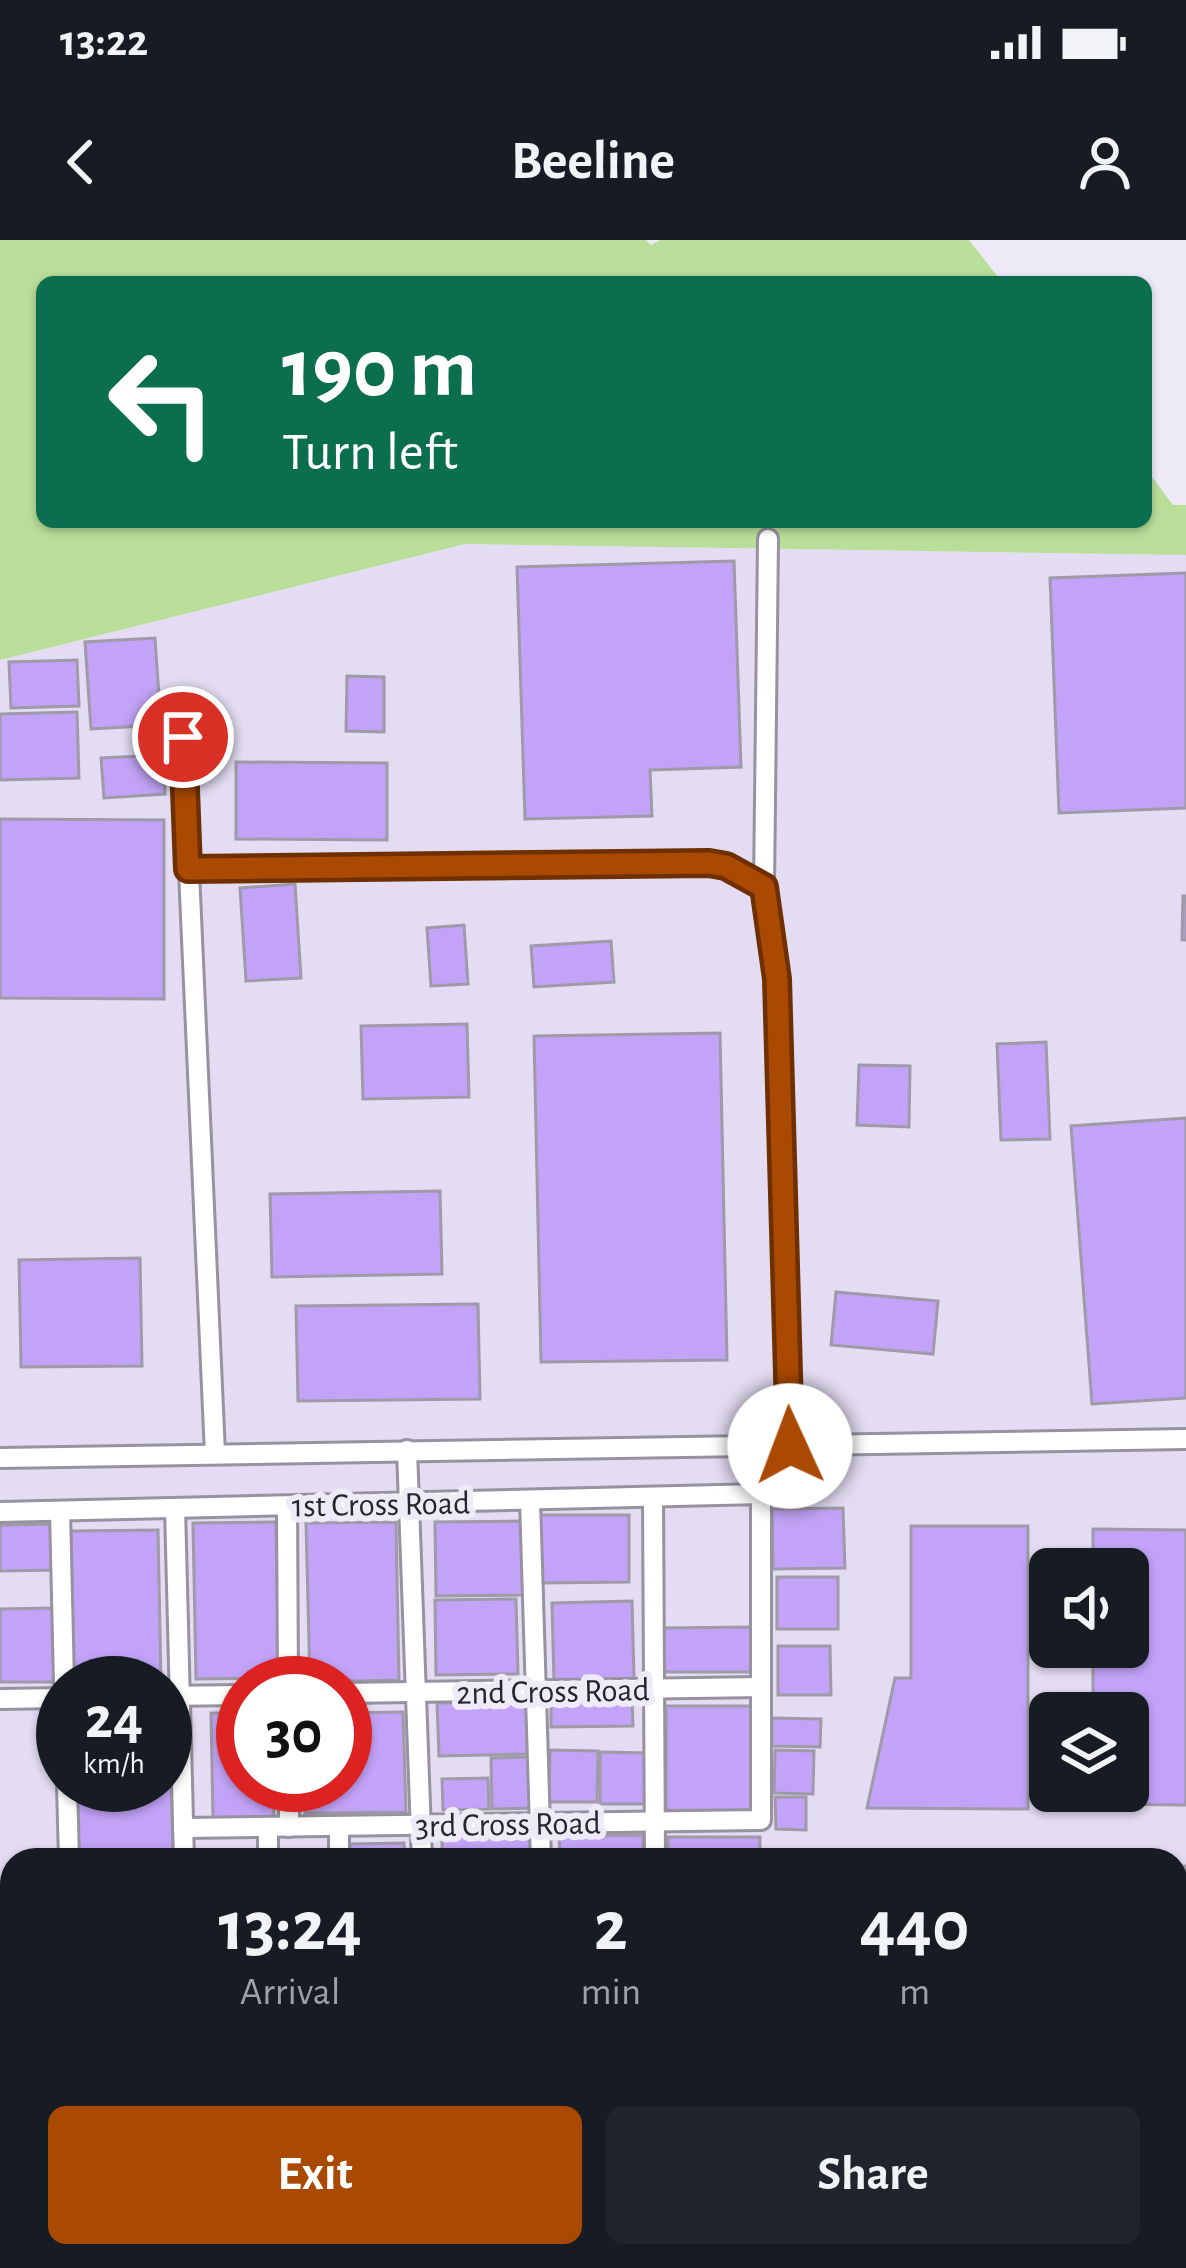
<!DOCTYPE html>
<style>
body{margin:0;font-family:"Alegreya Sans",sans-serif;background:#20242c;color:#f1f3f6;height:100vh;display:flex;flex-direction:column;font-size:45px;white-space:nowrap}
*{box-sizing:border-box;margin:0}
p{font-size:39px;color:#9ea1a6}
.icon{flex:none;width:66px;height:66px;fill:none;stroke:currentColor;stroke-width:2;stroke-linecap:round;stroke-linejoin:round}
.map{position:relative;flex:1;overflow:hidden}
.drawer{position:absolute;left:0px;top:1608px;width:1188px;height:420px;display:flex;flex-direction:column;background:#171b24;border-radius:36px 36px 0 0;box-shadow:0 3px 9px #0004}
.drawer>*{flex:none}
.top-card{position:absolute;left:36px;top:36px;width:1116px;height:252px;border-radius:18px;box-shadow:0 3px 9px #0004;background:#0b6e4f;color:#fff;overflow:hidden}
.controls{position:absolute;left:1029px;top:1308px;display:grid;gap:24px}
.controls a{display:grid;place-items:center;width:120px;height:120px;border-radius:18px;background:#171b24;box-shadow:0 3px 9px #0004;font-size:60px}
.speed{position:absolute;left:36px;top:1416px;display:flex;gap:24px;font-size:60px;font-weight:700;text-align:center}
.speed>*{display:grid;place-content:center;width:156px;height:156px;border-radius:50%;background:#171b24;box-shadow:0 3px 9px #0004;line-height:1}
.speed small{font-size:30px;font-weight:400}
.speed .limit{border:18px solid #d22;background:#fff;color:#111}
.pin{position:absolute;display:grid;place-items:center;width:102px;height:102px;color:#fff;margin:-51px;border:6px solid #fff;border-radius:50%;box-shadow:0 3px 12px #0007}
.me{position:absolute;width:132px;margin:-66px;rotate:358deg;stroke-linejoin:round;filter:drop-shadow(0 0 9px #0008)}
.turn{display:flex;align-items:center;gap:42px;height:252px;padding:0 48px;font-size:54px}
.turn .icon{width:156px;height:156px;stroke-width:2.5}
.turn b{display:block;font-size:84px;line-height:102px}
.eta{display:flex;justify-content:space-evenly;align-items:center;height:204px;text-align:center}
.eta b{font-size:72px;font-weight:700;line-height:84px}
.cta{display:flex;gap:24px;margin-top:auto;padding:24px 48px}
.cta a{flex:1;height:138px;border-radius:18px;background:#aa4901;color:#fff;font-size:48px;font-weight:700;line-height:138px;text-align:center}
.cta a+a{background:#20242c;color:#f1f3f6}
.status{display:flex;justify-content:space-between;align-items:center;height:84px;padding:0 60px;background:#171b24;direction:ltr}
.status svg{height:33px;fill:currentColor}
header{display:flex;justify-content:space-between;align-items:center;height:156px;padding:0 48px;background:#171b24;font-size:54px;font-weight:700}
.map>svg:first-child{display:block}
.built{fill:#e3dcf2;fill-rule:evenodd}
.green{fill:#b9de99}
.building{fill:#c2a3f7;stroke:#9e9aa7;stroke-width:3}
.lines{fill:none;stroke-linecap:round;stroke-linejoin:round}
.minor-casing{stroke:#96929f;stroke-width:24}
.minor{stroke:#fff;stroke-width:18}
.route-casing{stroke:#6e2f01;stroke-width:30}
.route{stroke:#aa4901;stroke-width:21}
.labels{text-anchor:middle;stroke-width:12;stroke-linejoin:round;paint-order:stroke}
.street-label{font-size:33px;fill:#26252a;stroke:#eeeaf8}
</style>
<div class="status"><b>13:22</b><svg viewBox="0 0 49 12"><path d="M0 12V9h3v3zM5 12V6h3v6zM10 12V3h3v9zM15 12V0h3v12zM26 1h20v11H26zM47 4h2v5h-2z"/></svg></div>
<header><svg class="icon" aria-label="back" viewBox="0 0 24 24"><path d="M15 5l-7 7 7 7"/></svg>Beeline<svg class="icon" aria-label="person" viewBox="0 0 24 24"><circle cx="12" cy="8" r="4"/><path d="M4 21q1-7 8-7t8 7"/></svg></header>
<div class="map">
<svg width="1186" height="2028" viewBox="0 0 1186 2028">
<rect width="100%" height="100%" fill="#eeeaf8"/>
<!-- built -->
<path class="built" d="M465 304 1186 315V1788H1176V1620H12V2016H1126L1156 2028H0V420ZM1050 1329H1128V1407H1050ZM63 1443H165V1545H63ZM243 1443H345V1545H243ZM1050 1473H1128V1551H1050Z"/>
<!-- green -->
<path class="green" d="M0 0H646L651 5 660 0H969L1002 42H42V282H1146V229L1173 265H1186V315L465 304 0 420Z"/>
<!-- building -->
<g class="building">
<path d="M734 321 741 527 650 530 652 576 525 579 517 327Z"/>
<path d="M1186 333V568L1059 573 1050 338Z"/>
<path d="M155 398 161 485 91 489 85 402Z"/>
<path d="M77 420 79 466 11 468 9 422Z"/>
<path d="M347 436 384 437V492L346 491Z"/>
<path d="M77 472 79 538 0 540V474Z"/>
<path d="M163 515 165 554 104 558 101 518Z"/>
<path d="M236 522 387 523V600L236 599Z"/>
<path d="M0 579 164 580V759L0 758Z"/>
<path d="M295 644 301 738 246 741 240 648Z"/>
<path d="M1183 656H1186V700H1182Z"/>
<path d="M464 685 468 744 431 746 427 688Z"/>
<path d="M611 701 614 742 534 747 531 706Z"/>
<path d="M467 784 469 857 363 859 361 786Z"/>
<path d="M720 793 727 1120 541 1122 534 796Z"/>
<path d="M1046 802 1050 899 1001 900 997 804Z"/>
<path d="M859 825 910 826 909 887 857 885Z"/>
<path d="M1186 878V1158L1092 1164 1071 886Z"/>
<path d="M440 951 442 1034 272 1037 270 954Z"/>
<path d="M140 1018 142 1126 21 1127 19 1020Z"/>
<path d="M836 1052 938 1061 933 1114 831 1105Z"/>
<path d="M478 1064 480 1159 298 1161 296 1066Z"/>
<path d="M843 1268 845 1328 773 1329 772 1269Z"/>
<path d="M540 1275H629V1342L541 1343Z"/>
<path d="M522 1281 524 1355 436 1356 435 1282Z"/>
<path d="M276 1282 279 1438 196 1439 193 1283Z"/>
<path d="M396 1282 399 1440 310 1442 306 1283Z"/>
<path d="M55 1284 56 1330 0 1331V1285Z"/>
<path d="M911 1286H1028V1569L867 1568 895 1438H911Z"/>
<path d="M1093 1289 1186 1290V1565L1092 1564V1551H1128V1473H1093V1407H1128V1329H1093Z"/>
<path d="M158 1290 161 1442 74 1443 71 1291Z"/>
<rect x="777" y="1337" width="61" height="52"/>
<path d="M516 1359 518 1434 436 1435 435 1360Z"/>
<path d="M632 1361 634 1440 554 1442 552 1363Z"/>
<path d="M54 1368 55 1442H0V1369Z"/>
<path d="M753 1387V1432H662L661 1388Z"/>
<path d="M778 1406H830L831 1455H778Z"/>
<path d="M632 1460 633 1486 551 1487V1461Z"/>
<path d="M526 1461 528 1514 439 1516 437 1463Z"/>
<path d="M666 1466H757V1571L666 1570Z"/>
<path d="M403 1472 406 1572 305 1573 304 1545H345V1473Z"/>
<path d="M211 1473H243V1545H273L274 1577 213 1578Z"/>
<path d="M165 1475H170L173 1620H78L76 1545H165Z"/>
<path d="M772 1478 821 1479 820 1507 772 1506Z"/>
<path d="M550 1510 598 1511 597 1562H549Z"/>
<path d="M775 1510 814 1511 813 1554 774 1553Z"/>
<path d="M600 1512 648 1513V1564H600Z"/>
<path d="M535 1517 536 1568 492 1569 491 1518Z"/>
<path d="M488 1538 489 1569 443 1570 442 1539Z"/>
<path d="M775 1557H806V1590L776 1589Z"/>
<path d="M530 1595V1620H442V1596Z"/>
<path d="M643 1595 644 1620H560L559 1596Z"/>
<rect x="668" y="1597" width="92" height="23"/>
<path d="M404 1603 405 1620H350V1604Z"/>
<path d="M1186 1626V1762L1176 1763V1627Z"/>
<path d="M12 1815V1900L0 1901V1816Z"/>
<path d="M1176 1917 1186 1920V2018L1176 2015Z"/>
<path d="M71 2016H194L202 2021 198 2028H64Z"/>
</g>
<g class="lines">
<defs>
<g id="minor">
<path d="M183 497 215 1214"/>
<path d="M188 629 709 623 726 626 764 647 777 739 791 1206"/>
<path d="M764 647 768 299"/>
<path d="M407 1210 422 1620"/>
<path d="M0 1218 1186 1199"/>
<path d="M653 1257 655 1620"/>
<path d="M530 1260 541 1620"/>
<path d="M287 1266 288 1443"/>
<path d="M175 1268 184 1620"/>
<path d="M60 1271 64 1443"/>
<path d="M0 1272 761 1254V1580L183 1588"/>
<path d="M345 1453 761 1447"/>
<path d="M165 1456 243 1455"/>
<path d="M0 1459 63 1458"/>
<path d="M67 1545 69 1620"/>
<path d="M289 1545V1587"/>
<path d="M339 1586V1620"/>
<path d="M268 1620V1587"/>
<path d="M0 1652H12"/>
</g>
</defs>
<!-- minor casing -->
<use href="#minor" class="minor-casing"/>
<!-- minor -->
<use href="#minor" class="minor"/>
</g>
<g class="lines">
<defs>
<path id="route" d="M183 497 188 629 709 623 726 626 764 647 777 739 790 1206"/>
</defs>
<!-- route casing -->
<use href="#route" class="route-casing"/>
<!-- route -->
<use href="#route" class="route"/>
</g>
<g class="labels">
<!-- street labels -->
<g class="street-label">
<text transform="translate(381 1263) rotate(-1)" y="12">1st Cross Road</text>
<text transform="translate(553 1450) rotate(-1)" y="12">2nd Cross Road</text>
<text transform="translate(508 1583) rotate(-1)" y="12">3rd Cross Road</text>
</g>
</g>
</svg>
<div class="controls">
<a><svg class="icon" aria-label="sound" viewBox="0 0 24 24"><path d="M4 9h4l5-4v14l-5-4H4zM17 9q2 3 0 6"/></svg></a>
<a><svg class="icon" aria-label="layers" viewBox="0 0 24 24"><path d="M12 4l9 5-9 5-9-5zM3 14l9 5 9-5"/></svg></a>
</div>
<div class="speed"><div>24<small>km/h</small></div><div class="limit">30</div></div>
<div class="pin" style="left:183px;top:497px;background:#d93025"><svg class="icon" aria-label="arrive" viewBox="0 0 24 24"><path d="M6 21V4h12l-3 4 3 4H6"/></svg></div>
<svg class="me" style="left:790px;top:1206px" viewBox="-20 -20 40 40"><circle r="19" fill="#fff"/><path d="M0-13L10 11 0 6-10 11z" fill="#aa4901"/></svg>
<div class="top-card">
<div class="turn"><svg class="icon" aria-label="left" viewBox="0 0 24 24"><path d="M17 20v-9H6M10 6l-5 5 5 5"/></svg><div><b>190 m</b>Turn left</div></div>
</div>
<section class="drawer">
<div class="eta">
<div><b>13:24</b><p>Arrival</p></div>
<div><b>2</b><p>min</p></div>
<div><b>440</b><p>m</p></div>
</div>
<div class="cta"><a>Exit</a><a>Share</a></div>
</section>
</div>
